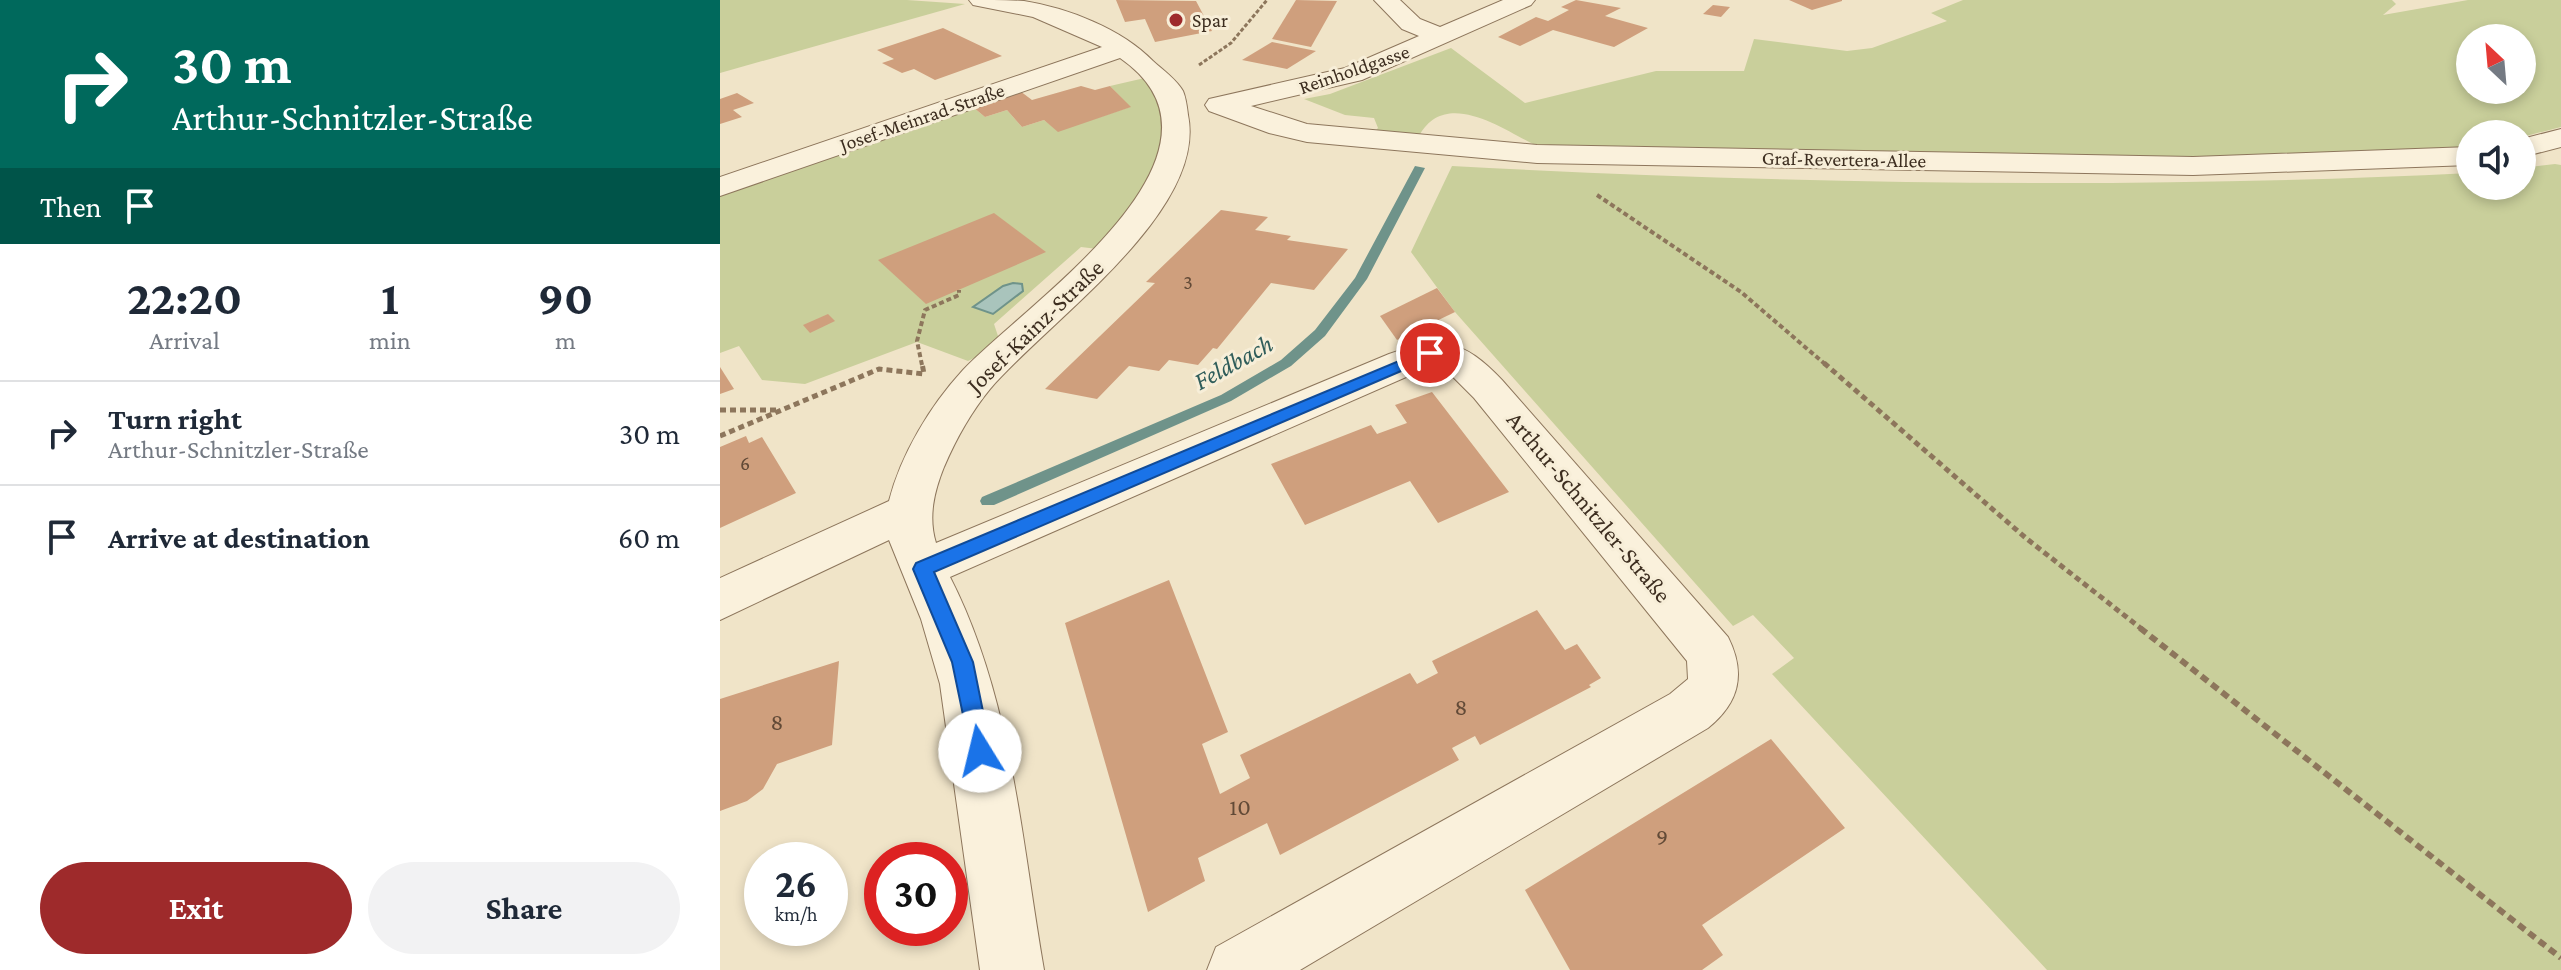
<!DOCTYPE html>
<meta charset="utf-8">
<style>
body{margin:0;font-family:"Crimson Pro",serif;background:#f2f2f3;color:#1f2937;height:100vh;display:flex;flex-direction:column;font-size:30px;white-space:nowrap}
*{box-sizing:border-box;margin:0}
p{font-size:26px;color:#747a83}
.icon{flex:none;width:44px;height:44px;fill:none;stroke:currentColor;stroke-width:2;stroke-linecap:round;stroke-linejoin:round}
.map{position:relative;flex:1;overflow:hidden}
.panel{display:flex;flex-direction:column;background:#fff;width:720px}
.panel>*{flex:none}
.guide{background:#00695c;color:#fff;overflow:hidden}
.needle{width:52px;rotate:334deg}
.fabs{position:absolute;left:1736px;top:24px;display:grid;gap:16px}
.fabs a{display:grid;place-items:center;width:80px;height:80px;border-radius:50%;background:#fff;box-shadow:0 4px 12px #0003;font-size:40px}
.speed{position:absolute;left:24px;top:842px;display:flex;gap:16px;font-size:40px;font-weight:700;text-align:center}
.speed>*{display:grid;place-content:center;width:104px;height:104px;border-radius:50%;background:#fff;box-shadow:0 4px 12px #0003;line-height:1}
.speed small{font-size:20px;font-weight:400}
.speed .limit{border:12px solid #d22;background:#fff;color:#111}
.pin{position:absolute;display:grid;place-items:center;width:68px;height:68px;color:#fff;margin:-34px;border:4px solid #fff;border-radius:50%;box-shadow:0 2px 8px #0007}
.me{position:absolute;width:88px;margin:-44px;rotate:351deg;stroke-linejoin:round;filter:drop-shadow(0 0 6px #0008)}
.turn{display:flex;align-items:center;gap:28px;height:168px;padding:0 40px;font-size:36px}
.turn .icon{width:104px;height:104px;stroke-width:2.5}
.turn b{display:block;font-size:56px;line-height:68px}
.then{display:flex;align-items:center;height:76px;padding:0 40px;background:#0003;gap:16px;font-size:30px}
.eta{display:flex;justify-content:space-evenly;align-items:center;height:136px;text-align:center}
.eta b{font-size:48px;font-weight:700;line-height:56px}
.primary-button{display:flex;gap:16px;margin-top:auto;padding:16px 40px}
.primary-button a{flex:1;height:92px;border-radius:48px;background:#9e2a2b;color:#fff;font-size:32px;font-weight:700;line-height:92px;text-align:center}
.primary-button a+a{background:#f2f2f3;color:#1f2937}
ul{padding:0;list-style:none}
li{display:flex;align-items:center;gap:24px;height:104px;padding:0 40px;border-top:2px solid #e0e1e3}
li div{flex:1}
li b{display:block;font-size:30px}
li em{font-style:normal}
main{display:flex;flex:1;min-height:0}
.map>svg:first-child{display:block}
.green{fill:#c9cf9b;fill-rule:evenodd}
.water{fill:#a9c4bc;stroke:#6f938a;stroke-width:2}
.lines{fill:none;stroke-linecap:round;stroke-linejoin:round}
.stream{fill:#6f938a;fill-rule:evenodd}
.building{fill:#cf9f7d}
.minor-casing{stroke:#8d765c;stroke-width:2}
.path-far3{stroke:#8d765c;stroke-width:3;stroke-dasharray:4 2;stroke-linecap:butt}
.path-far2{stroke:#8d765c;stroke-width:4;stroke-dasharray:5 3;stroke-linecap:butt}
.path-far1{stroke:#8d765c;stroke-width:5;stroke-dasharray:6 4;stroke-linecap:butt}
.path{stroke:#8d765c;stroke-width:6;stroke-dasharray:8 5;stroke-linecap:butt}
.minor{fill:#faf1dc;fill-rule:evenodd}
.route{fill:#1a73e8;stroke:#114b97;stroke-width:2}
.poi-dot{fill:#9e2a2b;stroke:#f7eed8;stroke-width:3}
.labels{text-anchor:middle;stroke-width:6;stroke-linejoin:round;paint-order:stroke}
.far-poi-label{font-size:20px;fill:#3d2e20;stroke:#f7eed8;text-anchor:start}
.far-street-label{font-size:20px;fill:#3d2e20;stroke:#f7eed8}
.number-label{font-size:20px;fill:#624a37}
.street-label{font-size:24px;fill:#3d2e20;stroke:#f7eed8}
.near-number-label{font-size:24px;fill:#624a37}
.water-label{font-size:26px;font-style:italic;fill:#2f5d5a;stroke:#f7eed8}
</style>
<main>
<section class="panel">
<div class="guide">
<div class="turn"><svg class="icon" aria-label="right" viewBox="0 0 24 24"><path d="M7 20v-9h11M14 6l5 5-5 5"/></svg><div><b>30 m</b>Arthur-Schnitzler-Straße</div></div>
<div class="then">Then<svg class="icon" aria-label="arrive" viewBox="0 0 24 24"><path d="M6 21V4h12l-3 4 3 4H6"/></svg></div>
</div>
<div class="eta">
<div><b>22:20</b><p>Arrival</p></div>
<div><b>1</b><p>min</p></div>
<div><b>90</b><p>m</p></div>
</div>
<ul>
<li><svg class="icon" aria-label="right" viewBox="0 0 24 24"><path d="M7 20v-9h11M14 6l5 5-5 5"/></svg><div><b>Turn right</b><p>Arthur-Schnitzler-Straße</p></div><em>30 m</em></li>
<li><svg class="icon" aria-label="arrive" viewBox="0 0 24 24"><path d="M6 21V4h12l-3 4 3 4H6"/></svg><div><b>Arrive at destination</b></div><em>60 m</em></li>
</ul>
<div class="primary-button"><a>Exit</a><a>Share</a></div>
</section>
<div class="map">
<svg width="1841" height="970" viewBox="0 0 1841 970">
<rect width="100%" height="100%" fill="#f0e4c8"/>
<!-- green -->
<g class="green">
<path d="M0 0H187L245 4 0 73Z"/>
<path d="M1243 0H1672L1676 4 1663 15 1748 0H1841V127L1802 137 1750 134V147L1459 158 815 145C781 128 725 88 699 136L653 133 658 128 654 118 625 115 584 99 610 94 731 48 805 103 936 71H1024L1034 39 1127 51 1152 48 1227 21 1211 13ZM1750 38H1802V90H1750Z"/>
<path d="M429 77 445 100 448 148 386 250 361 247 274 324 281 345 248 361 197 342 85 384 42 380 19 346 0 353V195L253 107 265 117 287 110 302 127 324 120 338 131 410 107 390 86Z"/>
<path d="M1835 164 1841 165V970H1327L1052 674 1074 658 1033 615 1013 626 735 312 691 252 732 166C1070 184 1411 190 1750 173V186H1802V168Z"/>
</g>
<!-- water -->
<path class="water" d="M293 283 302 284 303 291 273 314 253 307 283 286Z"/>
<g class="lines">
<!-- stream -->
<path class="stream" d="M695 166 705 168 647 279 605 336 571 366 511 401 274 505H262L260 501 262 497 501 395 561 360 595 330 635 278Z"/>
</g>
<!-- building -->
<g class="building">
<path d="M396 0 476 1 492 31 435 42 425 19 405 22Z"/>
<path d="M576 0 617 1 591 47 552 39Z"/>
<path d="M856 0 901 8 885 16 928 28 894 47 833 30 800 46 778 37 816 17 828 21 849 10 841 7Z"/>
<path d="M1069 0H1122V1L1092 10Z"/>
<path d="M993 5 1010 7 1001 17 983 14Z"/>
<path d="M223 28 282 56 215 80 194 69 182 73 162 63 174 59 157 50Z"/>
<path d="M552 42 596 51 567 69 522 60Z"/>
<path d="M361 86 375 90 390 86 411 107 338 132 324 120 302 127 287 110 265 117 253 107 300 91 312 100Z"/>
<path d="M17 93 34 103 13 110 22 117 0 124V99Z"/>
<path d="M501 210 548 217 535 230 571 236 567 240 628 249 594 290 551 283 497 349 493 348 478 365 449 360 439 371 409 366 377 399 325 389 435 283 426 282Z"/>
<path d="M274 213 326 252 206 304 158 260Z"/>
<path d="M717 288 735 312 677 340 660 316Z"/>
<path d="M108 314 115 321 90 333 83 325Z"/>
<path d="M0 367 14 389 0 394Z"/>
<path d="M712 392 789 492 718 523 690 481 585 525 551 464 651 425 657 434 687 423 675 405Z"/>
<path d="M26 436 29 443 42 437 76 493 0 528V447Z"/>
<path d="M449 580 508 732 482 744 500 794 530 778 520 755 690 673 697 684 718 673 712 661 817 610 845 650 857 644 881 678 869 685 871 687 760 745 755 736 732 748 739 760 560 855 547 823 478 858 485 881 428 912 345 623Z"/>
<path d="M119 661 112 745 57 764 43 789 27 801 0 811V699Z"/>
<path d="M1051 739 1125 828 982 925 1003 955 982 970H850L805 890Z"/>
</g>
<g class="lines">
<defs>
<g id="minor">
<path d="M249 0C267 0 286 0 304 1 348 8 402 29 433 61 443 70 457 80 463 91 466 98 467 107 468 115 488 212 327 322 270 389 251 412 236 439 224 467 214 492 208 517 216 543L669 354C722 336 743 339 782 380L1008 637C1026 673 1020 702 988 728L580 970H487L496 947 950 694 968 679 967 661 754 398 726 370 709 367 230 577C292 698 301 838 324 970H260L220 684 201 619 169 540 0 620V578L169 501C181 454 210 406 243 370 304 305 536 152 400 58L0 196V177L382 47 313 17 253 5Z"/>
<path d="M654 0H680L700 19 720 27 783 0H815L811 5 642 80 531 106 587 124 817 145 1473 157 1750 147V165L1473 175 817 163 587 142 549 133 489 111 485 105 489 99 625 68 699 36 682 29Z"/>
<path d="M1841 129V147L1802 157V139Z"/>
</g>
</defs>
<!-- minor casing -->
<use href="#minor" class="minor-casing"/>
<!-- path-far3 -->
<path class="path-far3" d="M479 65 511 43 547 0"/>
<!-- path-far2 -->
<g class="path-far2">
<path d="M877 195 1021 292 1106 365"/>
<path d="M202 365 197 341 205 310 239 295V290"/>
</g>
<!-- path-far1 -->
<g class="path-far1">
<path d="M1104 363 1307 539 1423 630"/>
<path d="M0 410H59"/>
<path d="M0 436 159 369 204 374 202 363"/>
</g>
<!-- path -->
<path class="path" d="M1420 628 1841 958"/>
<!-- minor -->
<use href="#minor" class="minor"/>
</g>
<!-- route -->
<path class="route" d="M710 348 716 349V356L214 572 253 662 271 751 268 758 260 761 252 758 232 662 193 569 196 563Z"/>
<!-- markers -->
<circle class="poi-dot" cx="456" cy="20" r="8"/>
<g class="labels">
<!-- far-poi labels -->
<g class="far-poi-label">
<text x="472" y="27">Spar</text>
</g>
<!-- far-street labels -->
<g class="far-street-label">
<text transform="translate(634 69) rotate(-19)" y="7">Reinholdgasse</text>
<text transform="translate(202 117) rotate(-19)" y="7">Josef-Meinrad-Straße</text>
<text transform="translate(1124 159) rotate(1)" y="7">Graf-Revertera-Allee</text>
</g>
<!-- number labels -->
<g class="number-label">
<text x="468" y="289">3</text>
<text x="25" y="470">6</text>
</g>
<!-- street labels -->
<g class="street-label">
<text transform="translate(315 326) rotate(-44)" y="8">Josef-Kainz-Straße</text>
<text transform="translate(869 507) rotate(50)" y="8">Arthur-Schnitzler-Straße</text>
</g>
<!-- near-number labels -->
<g class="near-number-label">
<text x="741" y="715">8</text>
<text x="57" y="730">8</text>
<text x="520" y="815">10</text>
<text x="942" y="845">9</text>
</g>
<!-- water labels -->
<g class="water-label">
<text transform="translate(513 362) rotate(-29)" y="9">Feldbach</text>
</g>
</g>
</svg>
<div class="fabs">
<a><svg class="needle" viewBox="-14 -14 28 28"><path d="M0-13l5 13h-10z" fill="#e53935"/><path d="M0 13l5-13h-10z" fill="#747a83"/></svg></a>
<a><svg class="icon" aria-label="sound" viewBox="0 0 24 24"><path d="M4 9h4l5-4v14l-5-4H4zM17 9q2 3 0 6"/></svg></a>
</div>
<div class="speed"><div>26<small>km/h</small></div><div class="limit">30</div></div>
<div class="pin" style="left:710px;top:353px;background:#d93025"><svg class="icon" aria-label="arrive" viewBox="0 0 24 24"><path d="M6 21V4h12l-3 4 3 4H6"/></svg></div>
<svg class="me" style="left:260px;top:751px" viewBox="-20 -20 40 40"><circle r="19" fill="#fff"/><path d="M0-13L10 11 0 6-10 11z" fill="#1a73e8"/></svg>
</div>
</main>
